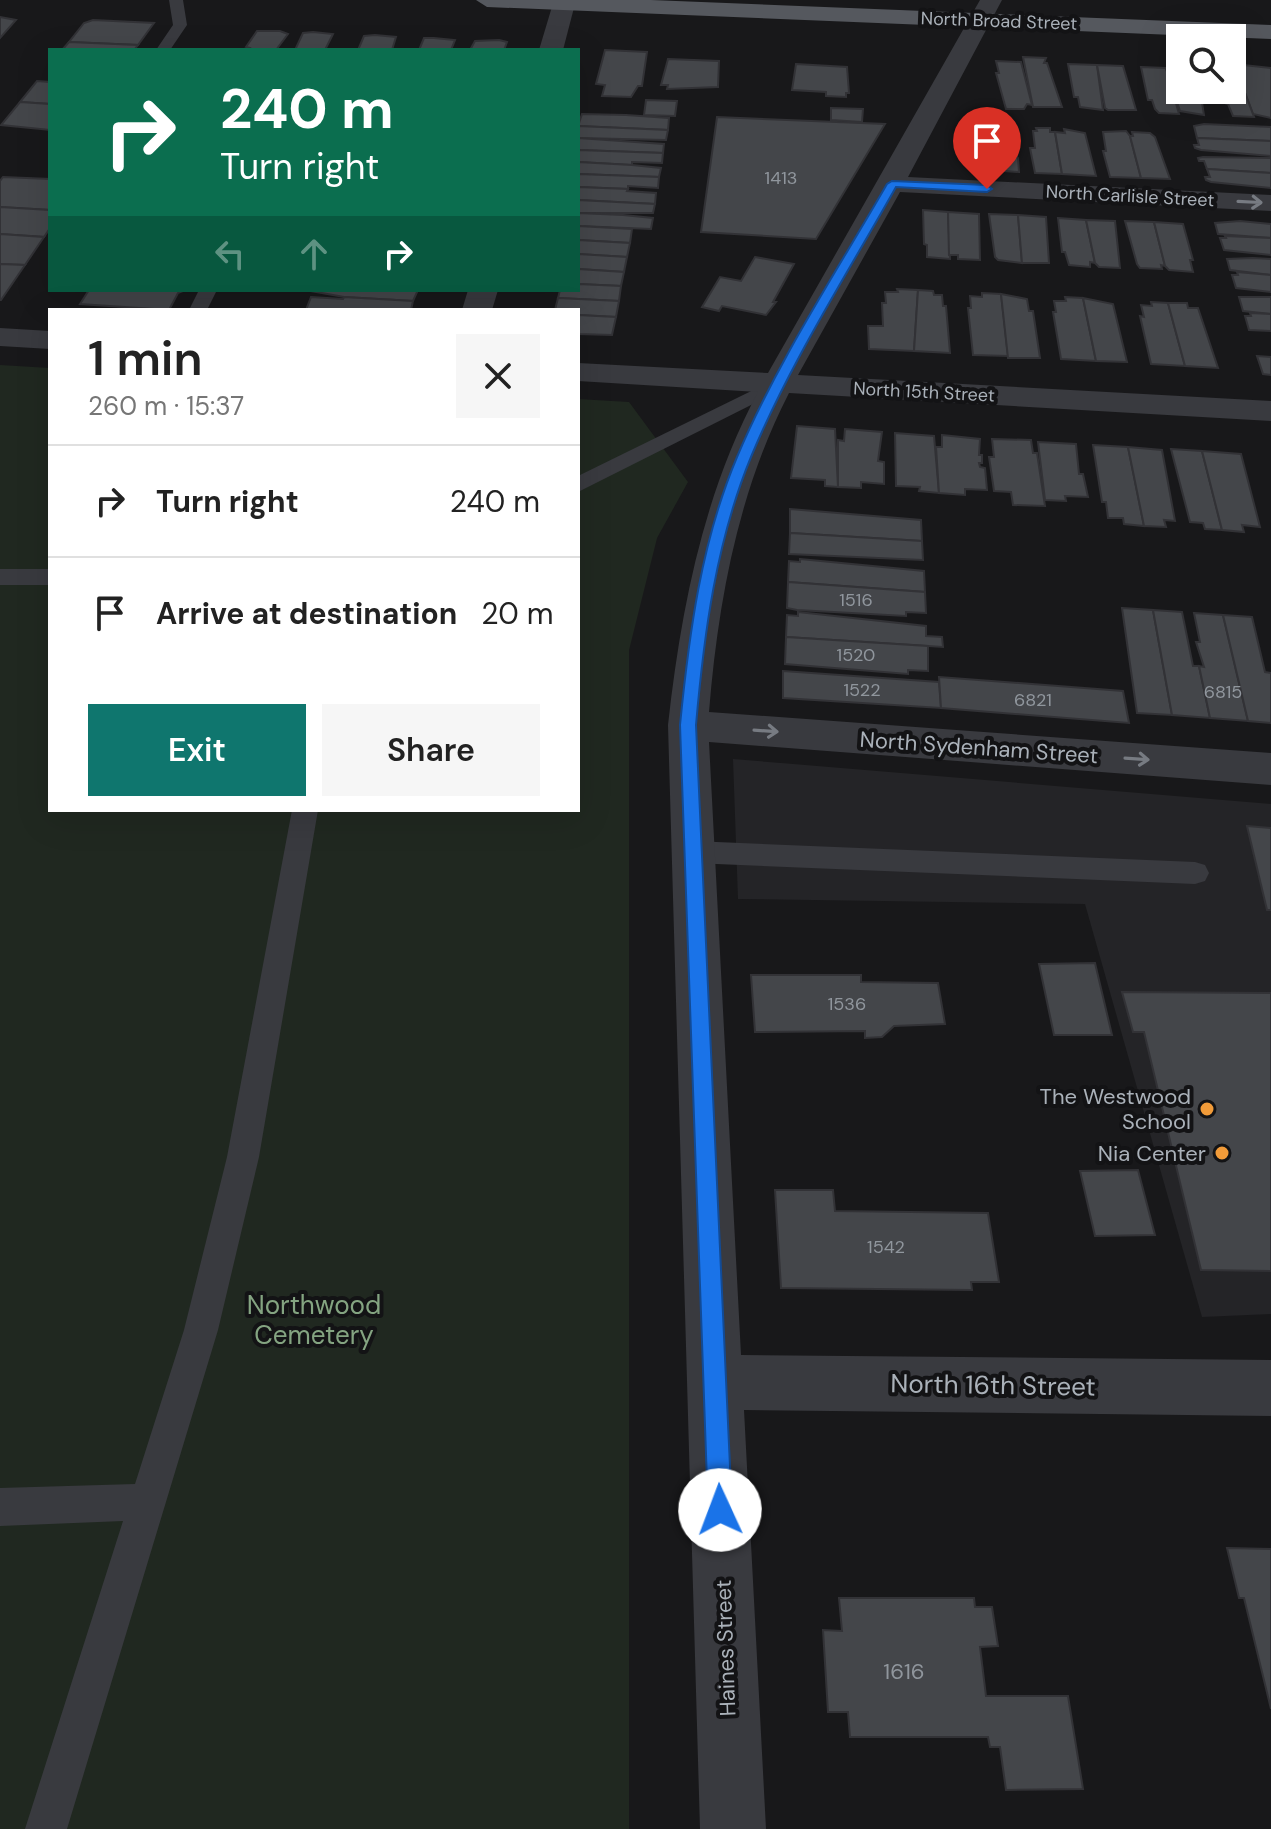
<!DOCTYPE html>
<meta charset="utf-8">
<style>
body{margin:0;font-family:"DM Sans",sans-serif;background:#f6f6f6;color:#222;height:100vh;display:flex;flex-direction:column;font-size:30px;white-space:nowrap}
*{box-sizing:border-box;margin:0}
p{font-size:26px;color:#767676}
.icon{flex:none;width:44px;height:44px;fill:none;stroke:currentColor;stroke-width:2;stroke-linecap:round;stroke-linejoin:round}
.map{position:relative;flex:1;overflow:hidden}
.panel{position:absolute;left:48px;top:308px;width:532px;height:504px;display:flex;flex-direction:column;background:#fff;border-radius:0px;box-shadow:0 8px 32px #0002}
.panel>*{flex:none}
.hud{position:absolute;left:48px;top:48px;width:532px;height:244px;border-radius:0px;box-shadow:0 8px 32px #0002;background:#0b6e4f;color:#fff;overflow:hidden}
.controls{position:absolute;left:1166px;top:24px;display:grid;gap:16px}
.controls a{display:grid;place-items:center;width:80px;height:80px;border-radius:0px;background:#fff;box-shadow:0 8px 32px #0002;font-size:40px}
.pin{position:absolute;display:grid;place-items:center;width:68px;height:68px;color:#fff;margin:-82px -34px;border-radius:50% 50% 50% 0;rotate:-45deg;box-shadow:0 0 8px #0007}
.pin .icon{rotate:45deg}
.me{position:absolute;width:88px;margin:-44px;rotate:358deg;stroke-linejoin:round;filter:drop-shadow(0 0 6px #0008)}
.turn{display:flex;align-items:center;gap:28px;height:168px;padding:0 40px;font-size:36px}
.turn .icon{width:104px;height:104px;stroke-width:2.5}
.turn b{display:block;font-size:56px;line-height:68px}
.lanes{display:flex;align-items:center;height:76px;padding:0 40px;background:#0003;justify-content:center;gap:40px;direction:ltr}
.lanes .off{opacity:.35}
.round{display:grid;place-items:center;flex:none;width:84px;height:84px;border-radius:0px;background:#f6f6f6}
.head{display:flex;align-items:center;justify-content:space-between;height:136px;padding:0 40px}
h1{font-size:48px;font-weight:600;line-height:60px}
.primary-button{display:flex;gap:16px;margin-top:auto;padding:16px 40px}
.primary-button a{flex:1;height:92px;border-radius:0px;background:#0f766e;color:#fff;font-size:32px;font-weight:600;line-height:92px;text-align:center}
.primary-button a+a{background:#f6f6f6;color:#222}
ul{padding:0;list-style:none}
li{display:flex;align-items:center;gap:24px;height:112px;padding:0 40px;border-top:2px solid #e0e0e0}
li div{flex:1}
li b{display:block;font-size:30px}
li em{font-style:normal}
.map>svg:first-child{display:block}
.built{fill:#242427}
.green{fill:#202820}
.building{fill:#44464a;stroke:#323236;stroke-width:2}
.lines{fill:none;stroke-linecap:round;stroke-linejoin:round}
.service{fill:#393a3f;fill-rule:evenodd}
.minor{fill:#393a3f;fill-rule:evenodd}
.primary{fill:#55585e;fill-rule:evenodd}
.oneway{stroke:#777b82}
.route{fill:#1a73e8;stroke:#114b97;stroke-width:2}
.poi-dot{fill:#f19b39;stroke:#131315;stroke-width:3}
.labels{text-anchor:middle;stroke-width:8;stroke-linejoin:round;paint-order:stroke}
.far-street-label{font-size:18px;fill:#aab1b9;stroke:#131315}
.number-label{font-size:18px;fill:#90969d}
.street-label{font-size:22px;fill:#aab1b9;stroke:#131315}
.poi-label{font-size:22px;fill:#aab1b9;stroke:#131315;text-anchor:end}
.near-number-label{font-size:22px;fill:#90969d}
.near-park-label{font-size:26px;fill:#84a481;stroke:#131315}
.near-street-label{font-size:26px;fill:#aab1b9;stroke:#131315}
</style>
<div class="map">
<svg width="1271" height="1829" viewBox="0 0 1271 1829">
<rect width="100%" height="100%" fill="#18181a"/>
<!-- built -->
<path class="built" d="M733 759 1271 804V1314L1202 1317 1085 904 738 899Z"/>
<!-- green -->
<path class="green" d="M0 365 50 368V810H578V399L629 402 688 482 657 538 629 650V1829H0Z"/>
<!-- building -->
<g class="building">
<path d="M0 17 16 20 0 38Z"/>
<path d="M93 20 154 23 138 45 69 42 84 23Z"/>
<path d="M257 31H280L288 34 276 50H249L250 48 246 47Z"/>
<path d="M313 32 333 34 325 50H295L303 33Z"/>
<path d="M375 35 396 37 392 50H358L364 36Z"/>
<path d="M424 38H434L455 40 451 50H415H419Z"/>
<path d="M499 40 507 42 504 50H470L475 41Z"/>
<path d="M69 42 138 45 134 50H62Z"/>
<path d="M605 50 647 52 642 86H638L631 97 602 96 605 85 596 84Z"/>
<path d="M1023 57 1046 58 1044 63H1047L1062 107H1033Z"/>
<path d="M668 59 719 61 718 87 667 89 668 85H661Z"/>
<path d="M996 61 1021 62 1032 105 1027 104 1024 109H1006L996 73H999Z"/>
<path d="M796 64 847 67 849 93H846V97L826 96V92L792 90Z"/>
<path d="M1068 64 1097 65 1103 110 1080 107 1078 97H1074Z"/>
<path d="M1234 64 1271 68V118L1253 114Z"/>
<path d="M1097 65 1123 66 1136 110H1108L1105 108Z"/>
<path d="M1141 67 1166 68 1179 114 1159 113 1155 109 1152 100H1148Z"/>
<path d="M1166 68 1180 69V90H1200L1204 115 1180 111Z"/>
<path d="M1232 71H1237L1254 117 1233 116 1228 104 1224 103 1219 90H1232Z"/>
<path d="M37 81 50 82V104L20 102Z"/>
<path d="M646 100 677 101 675 116 644 115Z"/>
<path d="M20 102 50 104V130L1 125Z"/>
<path d="M831 108 863 109 862 122 831 120Z"/>
<path d="M582 114 626 115 669 118 668 130 578 126Z"/>
<path d="M717 117 812 121 885 124 816 239 701 232Z"/>
<path d="M1204 124 1271 127V141L1197 138 1194 126Z"/>
<path d="M578 126 668 130 666 140 578 138Z"/>
<path d="M1036 128H1050V132H1055L1062 174 1035 173 1030 148H1035L1033 131H1037Z"/>
<path d="M984 129 1009 130 1013 146H1016L1017 156H1015L1018 158 1019 172 989 170Z"/>
<path d="M1064 129 1085 133 1096 176 1062 174 1055 132 1065 133Z"/>
<path d="M1126 131 1130 136 1141 178 1110 177 1103 151H1106L1103 132Z"/>
<path d="M1132 132 1150 133 1155 137 1170 179 1141 178 1130 136H1133Z"/>
<path d="M578 138 664 144 663 153 578 150Z"/>
<path d="M1197 138 1271 141V156L1201 150 1195 148 1194 145H1199Z"/>
<path d="M578 150 663 153 662 163 632 162V165L578 162Z"/>
<path d="M1203 157 1271 158V173L1207 169 1204 161H1199L1198 158Z"/>
<path d="M578 162 632 165 661 168 659 177 578 174Z"/>
<path d="M1207 169 1271 173V188L1211 182 1206 180 1205 177H1210Z"/>
<path d="M578 174 659 177 658 188 628 186V189L578 187Z"/>
<path d="M3 177 50 179V210L0 207V181Z"/>
<path d="M578 187 628 189 627 191 656 193 655 204 578 200Z"/>
<path d="M578 200 655 204 653 213H578Z"/>
<path d="M0 207 50 210V228L44 237 0 234Z"/>
<path d="M923 210 948 212 950 259 927 257V245L924 244Z"/>
<path d="M948 212 979 214 980 260 958 259V255H949Z"/>
<path d="M578 213 623 215 653 218 651 229 578 226Z"/>
<path d="M989 214 1018 215 1022 263 998 260 995 257Z"/>
<path d="M1018 215 1046 217 1049 263H1022Z"/>
<path d="M1058 218 1086 220 1095 263 1090 262V267L1069 265 1065 252H1062Z"/>
<path d="M1086 220 1115 221 1120 268 1099 267 1095 263Z"/>
<path d="M1125 221 1154 222 1165 266 1161 265 1162 269 1140 268 1137 264Z"/>
<path d="M1240 221 1271 224V238L1218 234 1215 223Z"/>
<path d="M1154 222 1183 224 1193 260H1190L1193 272 1169 270 1165 266Z"/>
<path d="M578 226 632 229 630 243 578 240Z"/>
<path d="M0 234 44 237 25 265 0 264Z"/>
<path d="M1225 236 1271 238V255L1224 250 1220 238H1226Z"/>
<path d="M578 240 630 243 627 257 578 254Z"/>
<path d="M578 254 627 257 624 272 578 269Z"/>
<path d="M755 257 794 264 773 302H776L766 315 722 306 719 311 702 307 720 277 741 281Z"/>
<path d="M1253 258 1271 259V275L1230 270 1227 259Z"/>
<path d="M0 264 25 265 1 300H0Z"/>
<path d="M578 269 624 272 621 286 578 284Z"/>
<path d="M1237 272 1271 275V292L1236 288 1232 275H1238Z"/>
<path d="M578 284 621 286 619 301 558 298 560 290H578Z"/>
<path d="M897 289 918 290 914 351 869 349 868 326H883L882 303H886L885 292H898Z"/>
<path d="M89 290H185L178 293 169 310 80 304Z"/>
<path d="M305 290H418L413 301 344 297Z"/>
<path d="M918 290 933 291 934 295H942L943 306H946L950 353 914 351Z"/>
<path d="M982 293 1001 294 1008 356 973 355 968 308H971L970 296 982 297Z"/>
<path d="M1001 294 1027 299 1029 311H1033L1040 358H1008Z"/>
<path d="M311 297 343 299 344 297 413 301 411 310H306Z"/>
<path d="M1065 297 1083 298 1096 361 1061 359 1053 312H1056L1054 301H1066Z"/>
<path d="M1239 297H1271V314L1243 311Z"/>
<path d="M558 298 619 301 616 317 578 315V310H555Z"/>
<path d="M1083 298 1113 304 1127 362 1096 361Z"/>
<path d="M1151 302 1168 303 1185 366 1151 364 1140 316 1144 317 1141 305 1152 306Z"/>
<path d="M1168 303H1187L1188 308H1198L1218 368 1185 366Z"/>
<path d="M1250 313 1271 314V331L1249 330 1245 316H1251Z"/>
<path d="M578 315 616 317 612 335 578 334Z"/>
<path d="M1257 356 1271 357V375L1263 374Z"/>
<path d="M797 426 835 429 838 487 825 486V480L791 478Z"/>
<path d="M845 429 882 432 878 461 884 462V484L861 482V488L838 487V440L844 441Z"/>
<path d="M895 433 934 436 939 493 919 491 920 487 896 486Z"/>
<path d="M942 435 980 439 979 455H982V463H979L980 467 985 468 987 490 965 489V495L939 493 936 447H942Z"/>
<path d="M992 439 1031 440 1033 453H1037L1045 506 1013 505 1011 492 994 491 989 457H994Z"/>
<path d="M1038 442 1076 444 1079 474H1083L1088 497 1065 496 1066 501 1045 500Z"/>
<path d="M1093 445 1128 447 1144 526 1124 524 1123 518H1108L1106 502H1102Z"/>
<path d="M1128 447 1162 450 1175 521 1164 520 1166 527 1144 526Z"/>
<path d="M1171 449 1202 451 1222 530 1205 529 1203 523 1190 522Z"/>
<path d="M1202 451 1241 454 1260 527 1242 525 1244 532 1222 530Z"/>
<path d="M790 509 921 520 922 541 790 533Z"/>
<path d="M790 533 922 541 923 560 789 554Z"/>
<path d="M800 559 924 571 925 592 788 582 789 561 800 562Z"/>
<path d="M788 582 925 592 926 613 906 612V616L797 610 787 608Z"/>
<path d="M1122 608 1153 610 1172 715 1137 713Z"/>
<path d="M1153 610 1182 612 1193 666H1199L1210 718 1172 715Z"/>
<path d="M798 612 926 626V636L942 637 943 647 786 637 787 615 798 616Z"/>
<path d="M1194 613 1223 615 1248 721 1210 718 1199 666 1204 667 1196 642H1200Z"/>
<path d="M1223 615 1252 617 1265 672 1271 673V723L1248 721Z"/>
<path d="M786 637 928 646V671L908 670V674L785 664Z"/>
<path d="M783 671 939 682 941 708 783 698Z"/>
<path d="M939 677 1123 691 1129 723 941 708Z"/>
<path d="M1247 826 1271 828V910H1267Z"/>
<path d="M1095 963 1112 1035H1054L1039 964Z"/>
<path d="M751 975H861V982L938 983 945 1024 894 1026 882 1037 865 1038V1031L755 1032Z"/>
<path d="M1122 992 1271 993V1271L1201 1270 1144 1032H1133Z"/>
<path d="M1138 1170 1155 1235 1095 1236 1080 1171Z"/>
<path d="M775 1190H833L835 1211 988 1213 999 1282H971L972 1290 781 1288Z"/>
<path d="M1227 1548 1271 1549V1709L1244 1598H1239Z"/>
<path d="M839 1598H974L975 1607H992L998 1646 980 1647 986 1696H1068L1083 1789 1006 1790 1000 1747H990L988 1737H850L848 1712H828L823 1630 842 1631Z"/>
</g>
<g class="lines">
<!-- service -->
<g class="service">
<path d="M169 0H183L187 25 170 50H156L173 25Z"/>
<path d="M199 290H217L207 310H189Z"/>
<path d="M778 378 788 384 785 388 578 492V476Z"/>
<rect x="0" y="569" width="50" height="16"/>
<path d="M292 810H318L259 1157 218 1330 67 1829H25L123 1521 0 1526V1488L135 1484 184 1330 227 1157Z"/>
<path d="M693 841 1195 862 1205 865 1209 873 1205 881 1195 884 693 863 683 860 679 852 683 844Z"/>
</g>
<!-- minor -->
<g class="minor">
<path d="M554 0H576L563 50H539Z"/>
<path d="M980 0H1002L908 177 1271 195V211L900 192 798 375 1271 401V421L789 393C738 492 718 602 709 712L1271 753V785L709 742 741 1355 1271 1360V1416L744 1410 766 1829H700L668 725C681 609 703 495 758 392L578 381V363L768 373Z"/>
<path d="M468 290H498L492 310H462Z"/>
<path d="M0 328 50 331V349L0 346Z"/>
</g>
<!-- primary -->
<path class="primary" d="M476 0H651L1271 25V39L487 7Z"/>
</g>
<!-- one-way arrows -->
<defs><path id="oneway-shaft" d="M-6 0H5M1.5-3L5.5 0L1.5 3" fill="none" stroke-width="1.6" stroke-linecap="round" stroke-linejoin="round" transform="scale(2)"/></defs>
<g class="oneway">
<use href="#oneway-shaft" transform="translate(1250 202) rotate(3)"/>
<use href="#oneway-shaft" transform="translate(766 731) rotate(4)"/>
<use href="#oneway-shaft" transform="translate(1137 759) rotate(4)"/>
</g>
<!-- route -->
<path class="route" d="M892 181 987 185 992 189 987 192 896 187C846 276 790 363 751 457 716 542 704 634 696 725L732 1510 729 1519 720 1522 711 1519 708 1510 680 725C689 634 701 542 737 457 777 362 835 274 887 184Z"/>
<!-- markers -->
<g class="poi-dot">
<circle cx="1207" cy="1109" r="8"/>
<circle cx="1222" cy="1153" r="8"/>
</g>
<g class="labels">
<!-- far-street labels -->
<g class="far-street-label">
<text transform="translate(999 21) rotate(2)" y="6">North Broad Street</text>
<text transform="translate(1130 196) rotate(3)" y="6">North Carlisle Street</text>
<text transform="translate(924 392) rotate(3)" y="6">North 15th Street</text>
</g>
<!-- number labels -->
<g class="number-label">
<text x="781" y="184">1413</text>
<text x="856" y="606">1516</text>
<text x="856" y="661">1520</text>
<text x="862" y="696">1522</text>
<text x="1223" y="698">6815</text>
<text x="1033" y="706">6821</text>
<text x="847" y="1010">1536</text>
<text x="886" y="1253">1542</text>
</g>
<!-- street labels -->
<g class="street-label">
<text transform="translate(979 747) rotate(4)" y="8">North Sydenham Street</text>
<text transform="translate(725 1648) rotate(-92)" y="8">Haines Street</text>
</g>
<!-- poi labels -->
<g class="poi-label">
<text x="1191" y="1104">The Westwood<tspan x="1191" dy="25">School</tspan></text>
<text x="1206" y="1161">Nia Center</text>
</g>
<!-- near-number labels -->
<g class="near-number-label">
<text x="904" y="1679">1616</text>
</g>
<!-- near-park labels -->
<g class="near-park-label">
<text x="314" y="1314">Northwood<tspan x="314" dy="30">Cemetery</tspan></text>
</g>
<!-- near-street labels -->
<g class="near-street-label">
<text transform="translate(993 1385) rotate(1)" y="9">North 16th Street</text>
</g>
</g>
</svg>
<div class="controls">
<a><svg class="icon" aria-label="search" viewBox="0 0 24 24"><circle cx="10" cy="10" r="6"/><path d="M15 15l6 6"/></svg></a>
</div>
<div class="pin" style="left:987px;top:189px;background:#d93025"><svg class="icon" aria-label="arrive" viewBox="0 0 24 24"><path d="M6 21V4h12l-3 4 3 4H6"/></svg></div>
<svg class="me" style="left:720px;top:1510px" viewBox="-20 -20 40 40"><circle r="19" fill="#fff"/><path d="M0-13L10 11 0 6-10 11z" fill="#1a73e8"/></svg>
<div class="hud">
<div class="turn"><svg class="icon" aria-label="right" viewBox="0 0 24 24"><path d="M7 20v-9h11M14 6l5 5-5 5"/></svg><div><b>240 m</b>Turn right</div></div>
<div class="lanes"><svg class="icon off" aria-label="left" viewBox="0 0 24 24"><path d="M17 20v-9H6M10 6l-5 5 5 5"/></svg><svg class="icon off" aria-label="ahead" viewBox="0 0 24 24"><path d="M12 20V5M6 11l6-6 6 6"/></svg><svg class="icon" aria-label="right" viewBox="0 0 24 24"><path d="M7 20v-9h11M14 6l5 5-5 5"/></svg></div>
</div>
<section class="panel">
<div class="head"><div><h1>1 min</h1><p>260 m · 15:37</p></div><a class="round"><svg class="icon" aria-label="close" viewBox="0 0 24 24"><path d="M6 6l12 12M18 6L6 18"/></svg></a></div>
<ul>
<li><svg class="icon" aria-label="right" viewBox="0 0 24 24"><path d="M7 20v-9h11M14 6l5 5-5 5"/></svg><div><b>Turn right</b></div><em>240 m</em></li>
<li><svg class="icon" aria-label="arrive" viewBox="0 0 24 24"><path d="M6 21V4h12l-3 4 3 4H6"/></svg><div><b>Arrive at destination</b></div><em>20 m</em></li>
</ul>
<div class="primary-button"><a>Exit</a><a>Share</a></div>
</section>
</div>
